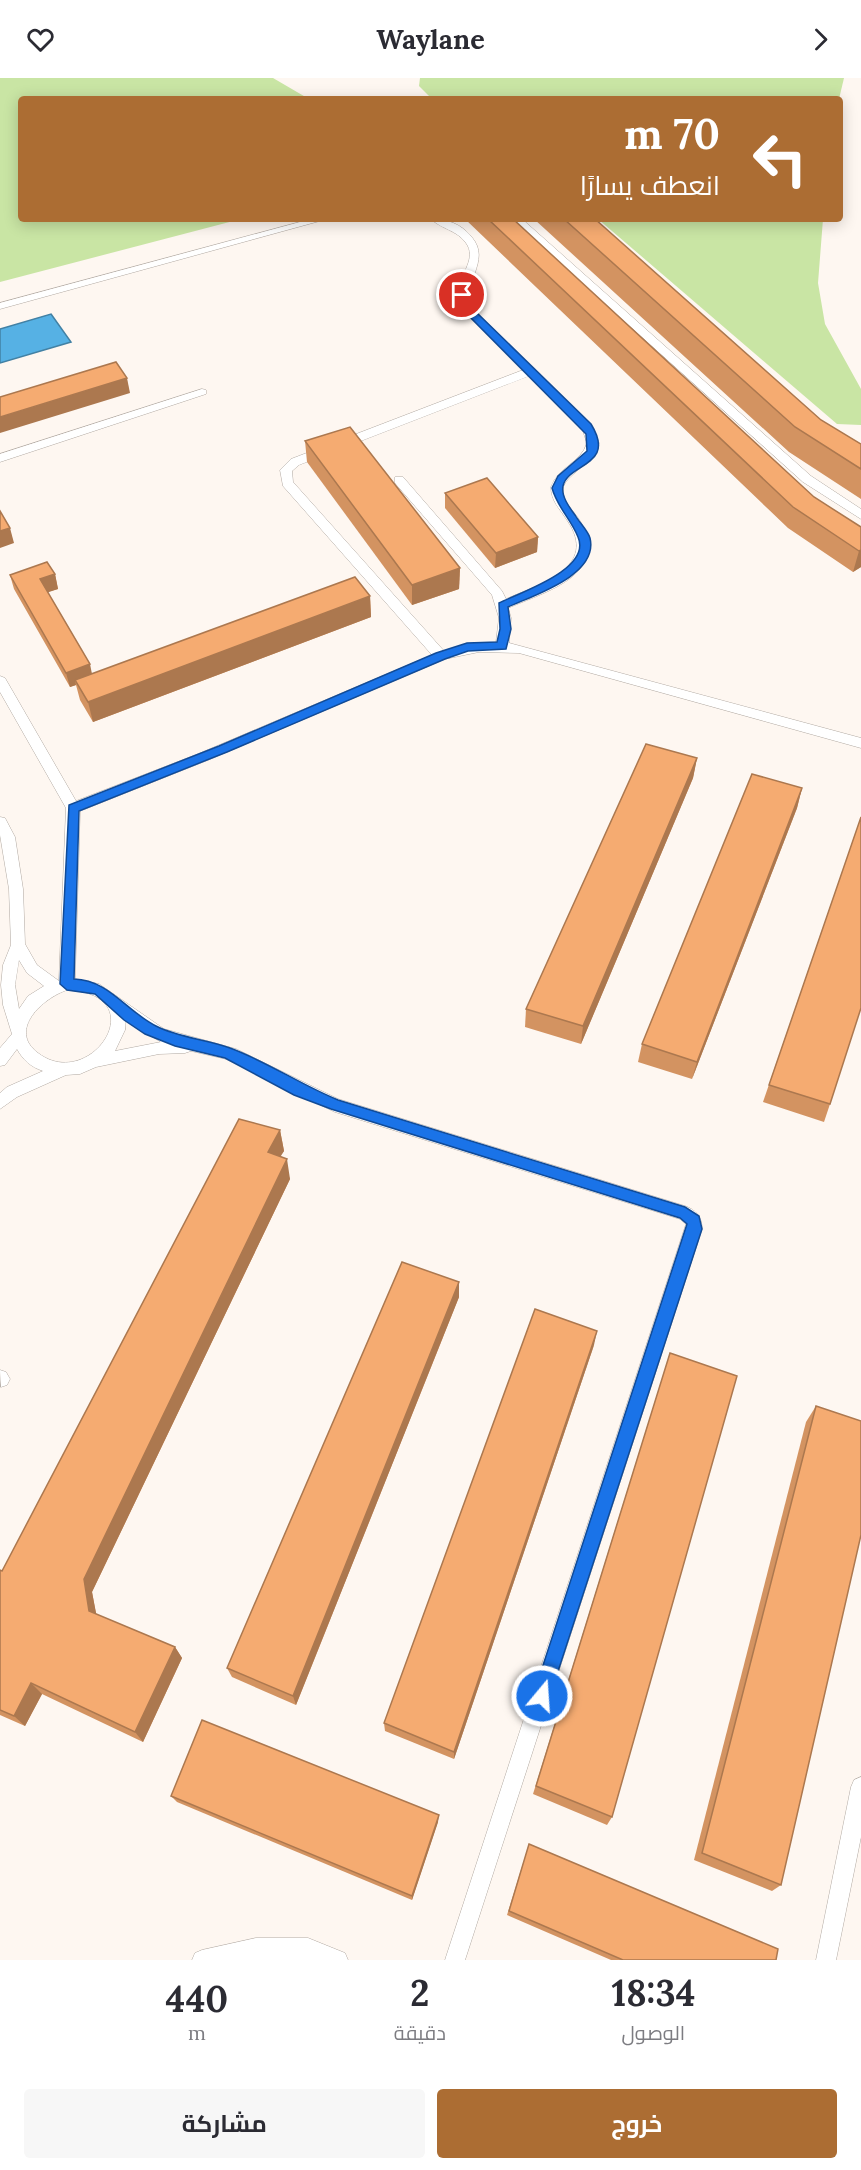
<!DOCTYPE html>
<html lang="ar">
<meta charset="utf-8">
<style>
body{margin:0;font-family:Lora,Cairo,serif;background:#f7f7f7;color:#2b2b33;direction:rtl;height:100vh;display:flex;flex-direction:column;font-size:22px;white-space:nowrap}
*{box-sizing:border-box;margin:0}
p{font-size:20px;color:#7c7c81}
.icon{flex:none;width:33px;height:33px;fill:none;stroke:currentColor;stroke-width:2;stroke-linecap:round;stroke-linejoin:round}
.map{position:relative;height:1882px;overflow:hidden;direction:ltr}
.panel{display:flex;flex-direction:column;background:#fff;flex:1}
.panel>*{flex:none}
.banner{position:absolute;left:18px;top:18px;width:825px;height:126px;border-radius:6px;box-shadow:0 3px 15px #0003;direction:rtl;background:#ac6d33;color:#fff;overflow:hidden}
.pin{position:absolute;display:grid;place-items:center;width:51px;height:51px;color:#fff;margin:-26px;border:3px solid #fff;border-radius:50%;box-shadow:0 2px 6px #0007}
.me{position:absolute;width:66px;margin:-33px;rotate:18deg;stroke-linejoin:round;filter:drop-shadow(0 0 4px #0008)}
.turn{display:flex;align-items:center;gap:21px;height:126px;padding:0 24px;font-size:27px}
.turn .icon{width:78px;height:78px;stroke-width:2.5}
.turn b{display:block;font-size:42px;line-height:51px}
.eta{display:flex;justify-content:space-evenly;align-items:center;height:102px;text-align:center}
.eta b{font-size:36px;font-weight:700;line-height:42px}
.action{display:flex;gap:12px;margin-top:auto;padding:12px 24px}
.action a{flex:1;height:69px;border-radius:6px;background:#ac6d33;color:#fff;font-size:24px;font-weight:700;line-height:69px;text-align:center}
.action a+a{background:#f7f7f7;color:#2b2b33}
header{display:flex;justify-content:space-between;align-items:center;height:78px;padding:0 24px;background:#fff;font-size:27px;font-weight:700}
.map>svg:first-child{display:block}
.green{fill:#c9e5a4}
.water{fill:#56b1e4;stroke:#4281a4;stroke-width:1.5}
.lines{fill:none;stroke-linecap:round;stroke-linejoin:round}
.service-casing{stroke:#b1a9a2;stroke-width:1}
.service{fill:#fff;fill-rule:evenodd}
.wall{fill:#d39361}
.shaded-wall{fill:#ac784f}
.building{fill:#f5ab71;stroke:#ac784f;stroke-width:1.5}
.route{fill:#1a73e8;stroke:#114b97;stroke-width:1.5}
</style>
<header><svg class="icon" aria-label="forward" viewBox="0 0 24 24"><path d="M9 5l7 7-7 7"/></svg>Waylane<svg class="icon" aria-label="heart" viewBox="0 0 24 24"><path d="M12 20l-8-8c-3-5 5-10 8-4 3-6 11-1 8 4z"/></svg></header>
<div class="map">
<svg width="861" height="1882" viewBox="0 0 861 1882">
<rect width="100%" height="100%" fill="#fef7f1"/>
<!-- green -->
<g class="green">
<path d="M0 0H273L309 21H21V141H241L0 204Z"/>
<path d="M420 0H844L839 21H432L419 8Z"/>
<path d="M598 141H823L818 205 825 246 861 311V347L837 346Z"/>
</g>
<!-- water -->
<path class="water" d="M51 236 71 264 0 285V251Z"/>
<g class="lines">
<defs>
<g id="service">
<path d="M311 141H327L0 231V225Z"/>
<path d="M431 141C444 141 456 144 466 153 497 181 460 198 474 232L591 347 599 365C593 387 564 397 563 411 562 424 574 433 580 443 610 497 547 513 508 530L511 540 509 565 861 660V670L519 575 479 574 445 581 208 682 80 733 75 901 99 906 164 951 236 971 338 1021 685 1128C696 1132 702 1139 702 1151L465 1882H445L686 1146 680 1141 335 1034 226 981 191 973 185 975 159 976 96 989 80 996 66 997 17 1019 0 1031V1015L7 1009 43 993C31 989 23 982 17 971L5 987 0 988V970L12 956 3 927 1 907 3 887 11 867 9 811 0 757V739L5 740 15 759 23 811 25 866 37 887 59 903 66 730 0 614V598L5 600 76 723 198 676 432 577 283 408 280 392 291 381 523 292 464 233C461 225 458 218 459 210 461 195 477 180 466 165 457 152 441 151 431 141ZM529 298 582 350 587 365C581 385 558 389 551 409 551 423 560 431 567 442 600 490 540 506 506 521L502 513 403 399H395V405L492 517 499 540 496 564 470 566 444 573 293 404 292 393 299 387ZM19 882 27 895 44 908 28 918 19 931 15 907ZM67 912C74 913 83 913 90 916 143 935 85 1011 38 975 7 952 43 920 67 912ZM125 942 161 964 115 973 125 952Z"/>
<path d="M511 141H522L811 398 861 431V441L803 404Z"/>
<path d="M202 311 206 312V316L0 384V376Z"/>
<path d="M0 1292 6 1294 10 1301 7 1307 1 1309Z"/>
<path d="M861 1699V1759L836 1882H816L851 1709 854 1702Z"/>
<path d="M256 1860H308L345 1875 348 1882H192L195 1875 202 1872Z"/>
</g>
</defs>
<!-- service casing -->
<use href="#service" class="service-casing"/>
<!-- service -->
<use href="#service" class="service"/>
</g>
<!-- wall -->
<g class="wall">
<path d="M465 141H513L814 419 861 449V489L853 494 788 450Z"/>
<path d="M534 141H595L821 342 861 366V421L789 374Z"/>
<path d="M305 363 460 490 459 511 412 527 307 384Z"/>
<path d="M445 415 538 459 537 474 495 490 445 430Z"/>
<path d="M55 496 58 511 47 514 92 596 370 518 371 539 93 644 80 622 76 607 70 609 14 511 10 497Z"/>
<path d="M697 680 693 700 581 966 525 949 526 931Z"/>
<path d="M802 710 797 730 692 1001 638 984 642 966Z"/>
<path d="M861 739 830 1026 824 1044 763 1024Z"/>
<path d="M280 1052 284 1073 280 1078 290 1101 92 1514 96 1536 175 1569 182 1580 143 1664 42 1616 25 1648 0 1637V1492L2 1493Z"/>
<path d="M459 1204V1219L296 1627 232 1599 227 1590Z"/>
<path d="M594 1267 454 1681 385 1653 384 1645Z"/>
<path d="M670 1275 612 1739 607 1747 533 1716Z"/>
<path d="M816 1328 781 1807 772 1813 694 1782 806 1344Z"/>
<path d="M171 1718 438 1744 412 1822 177 1724Z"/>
<path d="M529 1766 776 1882H611L507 1837Z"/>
</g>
<!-- shaded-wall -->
<g class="shaded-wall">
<path d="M127 300 130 315 0 355V339Z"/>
<path d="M10 450 14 465 0 470V453Z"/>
<path d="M538 459 537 474 495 490 496 475Z"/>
<path d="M861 472V489L853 494 859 473Z"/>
<path d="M460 490 459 511 412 527V507Z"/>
<path d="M55 496 58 511 43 516 40 501Z"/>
<path d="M370 518 371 539 93 644 88 624Z"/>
<path d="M90 586 93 601 75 602 76 607 70 609 66 595Z"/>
<path d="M697 680 693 700 581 966 583 948Z"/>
<path d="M802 710 797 730 692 1001 697 984Z"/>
<path d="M280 1052 284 1073 271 1094 268 1074Z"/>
<path d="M287 1081 290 1101 92 1514 98 1545 89 1533 84 1501Z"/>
<path d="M459 1204V1219L296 1627 293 1618Z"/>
<path d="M597 1253 594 1267 454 1681V1674Z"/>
<path d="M175 1569 182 1580 143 1664 135 1654Z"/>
<path d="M31 1605 42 1616 25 1648 14 1638Z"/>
<path d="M439 1737 438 1744 412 1822V1818Z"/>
</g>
<!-- building -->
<g class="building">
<path d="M488 141H513L814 419 861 449V472L859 473 793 429Z"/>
<path d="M564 141H595L821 342 861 366V391L795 349Z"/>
<path d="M116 284 127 300 0 339V319Z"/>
<path d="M350 349 460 490 412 507 305 363Z"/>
<path d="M487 400 538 459 496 475 445 415Z"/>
<path d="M0 433 10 450 0 453Z"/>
<path d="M47 484 55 496 40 501 90 586 66 595 10 497Z"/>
<path d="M355 499 370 518 88 624 75 602Z"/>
<path d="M646 666 697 680 583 948 526 931Z"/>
<path d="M752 696 802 710 697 984 642 966Z"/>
<path d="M861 739V930L830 1026 769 1007Z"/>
<path d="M239 1041 280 1052 268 1074 287 1081 84 1501 89 1533 175 1569 135 1654 31 1605 14 1638 0 1632V1492L2 1493Z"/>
<path d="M402 1184 459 1204 293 1618 227 1590Z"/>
<path d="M535 1231 597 1253 454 1674 384 1645Z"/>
<path d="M670 1275 737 1298 612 1739 536 1708Z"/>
<path d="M816 1328 861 1343V1457L781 1807 702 1775Z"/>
<path d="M202 1642 439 1737 412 1818 171 1718Z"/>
<path d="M529 1766 778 1871 776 1882H623L509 1833Z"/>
</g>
<!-- route -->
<path class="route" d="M459 215H466L474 232 591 346C617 388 568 385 563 408 561 418 569 429 575 437 579 444 588 453 590 460 599 497 534 517 508 529L511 551 506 571 468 573 445 581 227 674 79 733 74 901C109 902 126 933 156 948 179 960 206 961 230 970 266 983 301 1007 338 1022L685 1129 699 1138 702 1151 550 1618 548 1624 542 1626 535 1624 533 1618 687 1146 680 1140 331 1031 294 1017 225 980 175 968 145 956 124 942 95 916 67 912 60 906 69 727 219 668 436 575 467 565 497 564 500 551 499 525C521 514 592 491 578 459 571 441 557 429 552 410L558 398 587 373 586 356 466 235Z"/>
</svg>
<div class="pin" style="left:462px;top:217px;background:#d93025"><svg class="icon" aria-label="arrive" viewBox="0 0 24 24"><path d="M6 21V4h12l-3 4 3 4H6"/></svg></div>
<svg class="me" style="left:542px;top:1618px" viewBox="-20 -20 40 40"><circle r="17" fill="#1a73e8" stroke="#fff" stroke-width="3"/><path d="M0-11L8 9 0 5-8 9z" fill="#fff"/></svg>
<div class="banner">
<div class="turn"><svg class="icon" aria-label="left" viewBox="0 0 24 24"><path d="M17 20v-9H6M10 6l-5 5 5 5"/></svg><div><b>70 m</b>انعطف يسارًا</div></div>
</div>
</div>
<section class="panel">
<div class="eta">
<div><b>18:34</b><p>الوصول</p></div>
<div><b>2</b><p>دقيقة</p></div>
<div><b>440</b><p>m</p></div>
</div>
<div class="action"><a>خروج</a><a>مشاركة</a></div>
</section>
